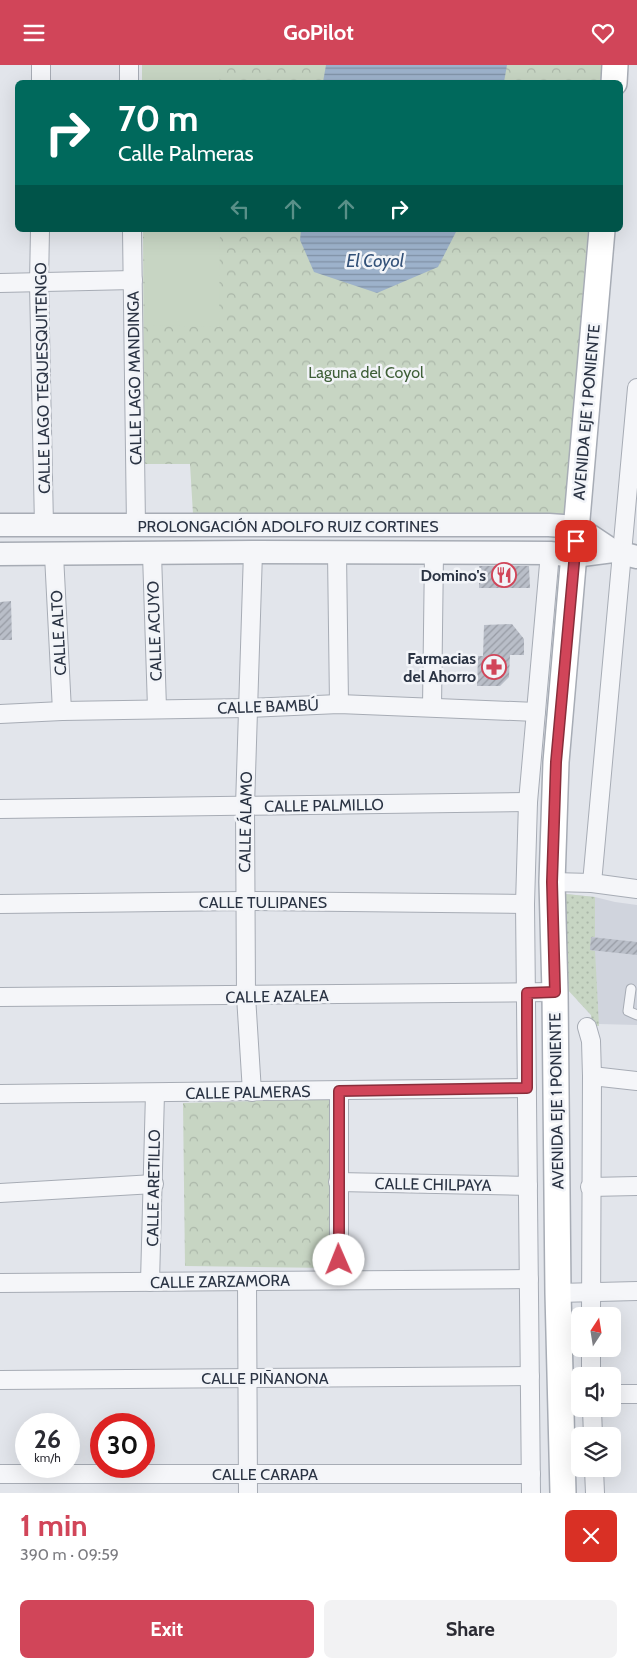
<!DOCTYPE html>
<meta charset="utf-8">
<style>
body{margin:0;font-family:Cabin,sans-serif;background:#f2f2f3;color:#2b2b33;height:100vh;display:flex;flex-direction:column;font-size:19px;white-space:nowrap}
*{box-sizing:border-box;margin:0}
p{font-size:16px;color:#7c7c81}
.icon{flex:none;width:28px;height:28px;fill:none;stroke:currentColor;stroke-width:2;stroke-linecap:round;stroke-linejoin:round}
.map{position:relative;height:1428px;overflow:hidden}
.details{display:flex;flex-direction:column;background:#fff;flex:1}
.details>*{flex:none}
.guide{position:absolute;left:15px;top:15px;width:608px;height:152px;border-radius:8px;box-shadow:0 5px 20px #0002;background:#00695c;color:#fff;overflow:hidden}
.needle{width:32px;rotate:12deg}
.controls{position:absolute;left:571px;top:1242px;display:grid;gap:10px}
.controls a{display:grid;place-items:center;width:50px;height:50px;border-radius:8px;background:#fff;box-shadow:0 5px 20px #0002;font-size:25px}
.speed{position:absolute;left:15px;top:1348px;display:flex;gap:10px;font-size:25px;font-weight:700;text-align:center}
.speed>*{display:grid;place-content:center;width:65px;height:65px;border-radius:50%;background:#fff;box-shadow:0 5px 20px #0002;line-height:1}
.speed small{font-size:12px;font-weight:400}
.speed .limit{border:8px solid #d22;background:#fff;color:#111}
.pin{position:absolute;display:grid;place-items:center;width:42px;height:42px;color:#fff;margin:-21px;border-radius:10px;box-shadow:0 2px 8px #0006}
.me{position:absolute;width:55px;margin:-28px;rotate:359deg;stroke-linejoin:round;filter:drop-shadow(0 0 4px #0008)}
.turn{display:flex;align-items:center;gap:18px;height:105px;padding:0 20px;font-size:22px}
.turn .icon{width:65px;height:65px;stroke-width:2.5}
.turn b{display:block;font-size:35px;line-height:42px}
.lanes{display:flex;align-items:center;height:48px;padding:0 20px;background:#0003;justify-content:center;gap:25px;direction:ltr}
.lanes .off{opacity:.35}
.round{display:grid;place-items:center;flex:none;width:52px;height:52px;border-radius:8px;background:#f2f2f3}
.head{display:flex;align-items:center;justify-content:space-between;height:85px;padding:0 20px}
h1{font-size:30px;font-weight:800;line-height:38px;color:#d14559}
.cta{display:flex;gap:10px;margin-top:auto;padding:10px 20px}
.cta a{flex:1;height:58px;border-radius:8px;background:#d14559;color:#fff;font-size:20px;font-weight:800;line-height:58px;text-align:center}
.cta a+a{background:#f2f2f3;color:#2b2b33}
header{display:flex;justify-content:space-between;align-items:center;height:65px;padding:0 20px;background:#d14559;color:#fff;font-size:22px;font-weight:800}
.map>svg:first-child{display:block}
.built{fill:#d0d4dd}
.grass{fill:url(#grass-dots)}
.park{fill:url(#park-crowns)}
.pitch{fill:#c7d5c3}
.water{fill:url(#water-rules)}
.building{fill:url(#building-hatch)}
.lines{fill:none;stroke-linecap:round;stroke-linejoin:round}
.service-casing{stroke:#a7acb5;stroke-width:11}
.minor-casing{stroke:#a7acb5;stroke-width:20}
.tertiary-casing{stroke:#a7acb5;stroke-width:25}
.secondary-casing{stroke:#a7acb5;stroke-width:28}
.service{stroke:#f5f6f9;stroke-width:9}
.minor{stroke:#f5f6f9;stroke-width:18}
.tertiary{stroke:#f5f6f9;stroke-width:22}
.secondary{stroke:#fff;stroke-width:25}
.route-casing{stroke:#882d3a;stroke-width:12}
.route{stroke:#d14559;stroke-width:9}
.labels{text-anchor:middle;stroke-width:5;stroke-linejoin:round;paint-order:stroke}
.park-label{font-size:16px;fill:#3e5f37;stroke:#f2f4f8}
.street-label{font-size:16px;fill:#2a3343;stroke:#f2f4f8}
.poi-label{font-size:16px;font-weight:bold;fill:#2a3343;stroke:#f2f4f8;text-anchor:end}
.water-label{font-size:18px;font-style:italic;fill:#335178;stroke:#f2f4f8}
</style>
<header><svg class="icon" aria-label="menu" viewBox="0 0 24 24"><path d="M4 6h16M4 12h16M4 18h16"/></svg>GoPilot<svg class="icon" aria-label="heart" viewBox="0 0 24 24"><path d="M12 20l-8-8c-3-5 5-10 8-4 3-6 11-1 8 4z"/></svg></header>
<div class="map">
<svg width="637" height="1428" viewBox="0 0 637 1428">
<defs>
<pattern id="grass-dots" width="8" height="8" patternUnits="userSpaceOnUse" patternTransform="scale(1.25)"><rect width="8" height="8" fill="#c7d5c3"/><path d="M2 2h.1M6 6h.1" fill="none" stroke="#abb7a9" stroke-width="1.8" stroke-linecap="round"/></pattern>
<pattern id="park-crowns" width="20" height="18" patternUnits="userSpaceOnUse" patternTransform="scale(1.25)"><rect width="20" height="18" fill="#c7d5c3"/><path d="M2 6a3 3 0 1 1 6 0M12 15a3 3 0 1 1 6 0" fill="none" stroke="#abb7a9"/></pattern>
<pattern id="water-rules" width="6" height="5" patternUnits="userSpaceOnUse" patternTransform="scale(1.25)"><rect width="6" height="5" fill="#9db2cb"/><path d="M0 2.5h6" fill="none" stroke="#8091a6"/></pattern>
<pattern id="building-hatch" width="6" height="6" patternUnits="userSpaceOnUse" patternTransform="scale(1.25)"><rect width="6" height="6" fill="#b9bec8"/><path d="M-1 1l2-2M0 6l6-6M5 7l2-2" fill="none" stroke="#979ba4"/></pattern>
</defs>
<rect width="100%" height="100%" fill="#e2e5eb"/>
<!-- built -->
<path class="built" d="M566 829 595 832 615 837 637 840V960L599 959V961L592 960 591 950 577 935Z"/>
<!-- grass -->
<path class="grass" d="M566 829 595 832V872H591L590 885 595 886 599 961 592 960 591 950 566 923Z"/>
<!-- park -->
<g class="park">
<path d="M143 0H602L600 18H143Z"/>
<path d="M143 165H588L565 449H193L190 399H144Z"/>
<path d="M332 1034V1203L185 1201 183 1038Z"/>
</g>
<!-- pitch -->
<g class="pitch">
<path d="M142 0H220L219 17H142Z"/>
<path d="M144 165H220L219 262 145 260Z"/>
</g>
<!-- water -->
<g class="water">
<path d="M326 0H507L504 17H323Z"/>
<path d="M301 165H457L438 202 377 228 314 207 300 175Z"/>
</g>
<!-- building -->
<g class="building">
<path d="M479 501H529L530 523H479Z"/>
<path d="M11 536 12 575H0V537Z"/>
<path d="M512 559 524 574V590H510L509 612 500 621H477L478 591H483L484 560Z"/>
<path d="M591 872 637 877V890L590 885Z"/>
</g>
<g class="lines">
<defs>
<path id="service" d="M631 924 628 946 637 950"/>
<g id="minor">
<path d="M129 0V18"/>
<path d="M41 18V0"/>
<path d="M40 165 39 218 44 461"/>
<path d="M132 165 136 461"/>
<path d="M0 218 133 215"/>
<path d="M337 488 339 639"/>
<path d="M152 489 157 643"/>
<path d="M54 490 62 646"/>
<path d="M432 642 434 488"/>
<path d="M0 649 62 646 247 643 339 639 536 647"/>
<path d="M0 744 528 737"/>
<path d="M552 817 592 818 637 824"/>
<path d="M592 818 637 323"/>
<path d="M0 839 244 836 525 839"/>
<path d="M0 932 555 927"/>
<path d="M587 962 591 976 592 1011 591 1251"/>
<path d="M592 1011 637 1016"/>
<path d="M339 1026V1215"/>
<path d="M252 1027 246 931 245 741 253 487"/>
<path d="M0 1029 527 1023"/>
<path d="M338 1117 528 1121"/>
<path d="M590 1122 637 1121"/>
<path d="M0 1128 154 1119"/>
<path d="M247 1216 248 1428"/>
<path d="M150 1217 155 1028"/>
<path d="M0 1218 529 1214"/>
<path d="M558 1228 637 1226"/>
<path d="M591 1284V1311"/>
<path d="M0 1315 530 1311"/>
<path d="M612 1329H637"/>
<path d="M592 1344 593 1371"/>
<path d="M594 1404 595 1428"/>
<path d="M0 1409H531"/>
<path d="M531 1428 525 839 528 737 550 488"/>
</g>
<g id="tertiary">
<path d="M0 460H549L577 462 613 486 637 492"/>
<path d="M0 489 253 487 550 488 574 491 613 486"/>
</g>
<g id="secondary">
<path d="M614 18 615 0"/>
<path d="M563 1428 558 1228 555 927 552 817 556 697 602 165"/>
</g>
</defs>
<!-- service casing -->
<use href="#service" class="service-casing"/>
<!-- minor casing -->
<use href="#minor" class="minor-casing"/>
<!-- tertiary casing -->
<use href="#tertiary" class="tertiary-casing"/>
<!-- secondary casing -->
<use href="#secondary" class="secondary-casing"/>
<!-- service -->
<use href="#service" class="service"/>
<!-- minor -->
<use href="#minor" class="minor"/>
<!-- tertiary -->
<use href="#tertiary" class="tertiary"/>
<!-- secondary -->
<use href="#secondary" class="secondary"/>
</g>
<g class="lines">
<defs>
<path id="route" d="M339 1195V1026L527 1023V928L555 927 552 817 556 697 576 476"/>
</defs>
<!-- route casing -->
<use href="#route" class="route-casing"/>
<!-- route -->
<use href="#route" class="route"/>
</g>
<!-- icons -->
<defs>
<symbol id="restaurant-ring" viewBox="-11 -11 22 22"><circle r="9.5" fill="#f2f4f8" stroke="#d14559" stroke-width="1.5"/><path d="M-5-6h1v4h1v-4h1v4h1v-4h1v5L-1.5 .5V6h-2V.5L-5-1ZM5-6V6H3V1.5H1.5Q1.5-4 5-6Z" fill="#d14559"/></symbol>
<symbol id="pharmacy-ring" viewBox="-11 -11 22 22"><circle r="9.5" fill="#f2f4f8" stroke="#d14559" stroke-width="1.5"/><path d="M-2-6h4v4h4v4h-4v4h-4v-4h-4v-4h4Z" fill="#d14559"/></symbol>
</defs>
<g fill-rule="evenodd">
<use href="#restaurant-ring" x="490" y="496" width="28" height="28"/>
<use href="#pharmacy-ring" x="480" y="588" width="28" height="28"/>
</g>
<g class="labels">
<!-- park labels -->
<g class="park-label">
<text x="366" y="313">Laguna del Coyol</text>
</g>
<!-- street labels -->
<g class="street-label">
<text transform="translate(42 313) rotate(-91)" y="6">CALLE LAGO TEQUESQUITENGO</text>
<text transform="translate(134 313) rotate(-91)" y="6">CALLE LAGO MANDINGA</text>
<text transform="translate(586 347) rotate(-85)" y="6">AVENIDA EJE 1 PONIENTE</text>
<text x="288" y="467">PROLONGACIÓN ADOLFO RUIZ CORTINES</text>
<text transform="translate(154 566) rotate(-92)" y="6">CALLE ACUYO</text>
<text transform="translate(58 568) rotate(-93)" y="6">CALLE ALTO</text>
<text transform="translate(268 641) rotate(-2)" y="6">CALLE BAMBÚ</text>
<text transform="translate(324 740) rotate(-1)" y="6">CALLE PALMILLO</text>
<text transform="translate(245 757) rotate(-89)" y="6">CALLE ÁLAMO</text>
<text x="263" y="843">CALLE TULIPANES</text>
<text transform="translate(277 931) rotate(-1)" y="6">CALLE AZALEA</text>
<text transform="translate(248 1027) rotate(-1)" y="6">CALLE PALMERAS</text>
<text transform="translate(556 1036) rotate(-91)" y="6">AVENIDA EJE 1 PONIENTE</text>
<text transform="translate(433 1119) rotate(1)" y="6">CALLE CHILPAYA</text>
<text transform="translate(153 1123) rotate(-89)" y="6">CALLE ARETILLO</text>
<text transform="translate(220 1216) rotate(-1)" y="6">CALLE ZARZAMORA</text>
<text x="265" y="1319">CALLE PIÑANONA</text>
<text x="265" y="1415">CALLE CARAPA</text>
</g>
<!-- poi labels -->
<g class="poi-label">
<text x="486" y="516">Domino's</text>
<text x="476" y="599">Farmacias<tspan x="476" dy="18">del Ahorro</tspan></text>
</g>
<!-- water labels -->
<g class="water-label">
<text x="375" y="202">El Coyol</text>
</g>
</g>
</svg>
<div class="controls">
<a><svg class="needle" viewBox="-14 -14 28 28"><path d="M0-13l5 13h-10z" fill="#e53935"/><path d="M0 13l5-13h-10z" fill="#7c7c81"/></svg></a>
<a><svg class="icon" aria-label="sound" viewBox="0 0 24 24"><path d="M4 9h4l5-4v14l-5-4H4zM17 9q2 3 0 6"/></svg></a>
<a><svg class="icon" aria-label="layers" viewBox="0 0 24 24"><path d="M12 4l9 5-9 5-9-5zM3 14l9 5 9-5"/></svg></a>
</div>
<div class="speed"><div>26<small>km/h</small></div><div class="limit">30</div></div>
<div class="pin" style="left:576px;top:476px;background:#d93025"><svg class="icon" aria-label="arrive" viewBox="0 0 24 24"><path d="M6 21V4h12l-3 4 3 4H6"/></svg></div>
<svg class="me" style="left:339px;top:1195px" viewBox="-20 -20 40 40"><circle r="19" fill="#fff"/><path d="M0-13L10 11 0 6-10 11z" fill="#d14559"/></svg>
<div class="guide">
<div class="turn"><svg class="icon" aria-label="right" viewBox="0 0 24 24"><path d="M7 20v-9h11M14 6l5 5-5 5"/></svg><div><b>70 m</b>Calle Palmeras</div></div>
<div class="lanes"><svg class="icon off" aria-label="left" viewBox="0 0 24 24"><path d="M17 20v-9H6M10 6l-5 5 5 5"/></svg><svg class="icon off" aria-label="ahead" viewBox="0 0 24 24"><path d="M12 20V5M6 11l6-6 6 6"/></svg><svg class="icon off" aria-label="ahead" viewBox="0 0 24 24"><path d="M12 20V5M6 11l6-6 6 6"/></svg><svg class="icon" aria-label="right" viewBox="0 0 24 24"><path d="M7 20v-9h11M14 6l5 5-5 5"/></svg></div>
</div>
</div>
<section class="details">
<div class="head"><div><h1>1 min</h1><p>390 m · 09:59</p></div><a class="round" style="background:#d93025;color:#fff"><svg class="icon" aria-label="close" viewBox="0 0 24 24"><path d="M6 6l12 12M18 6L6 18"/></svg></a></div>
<div class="cta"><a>Exit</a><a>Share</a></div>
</section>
